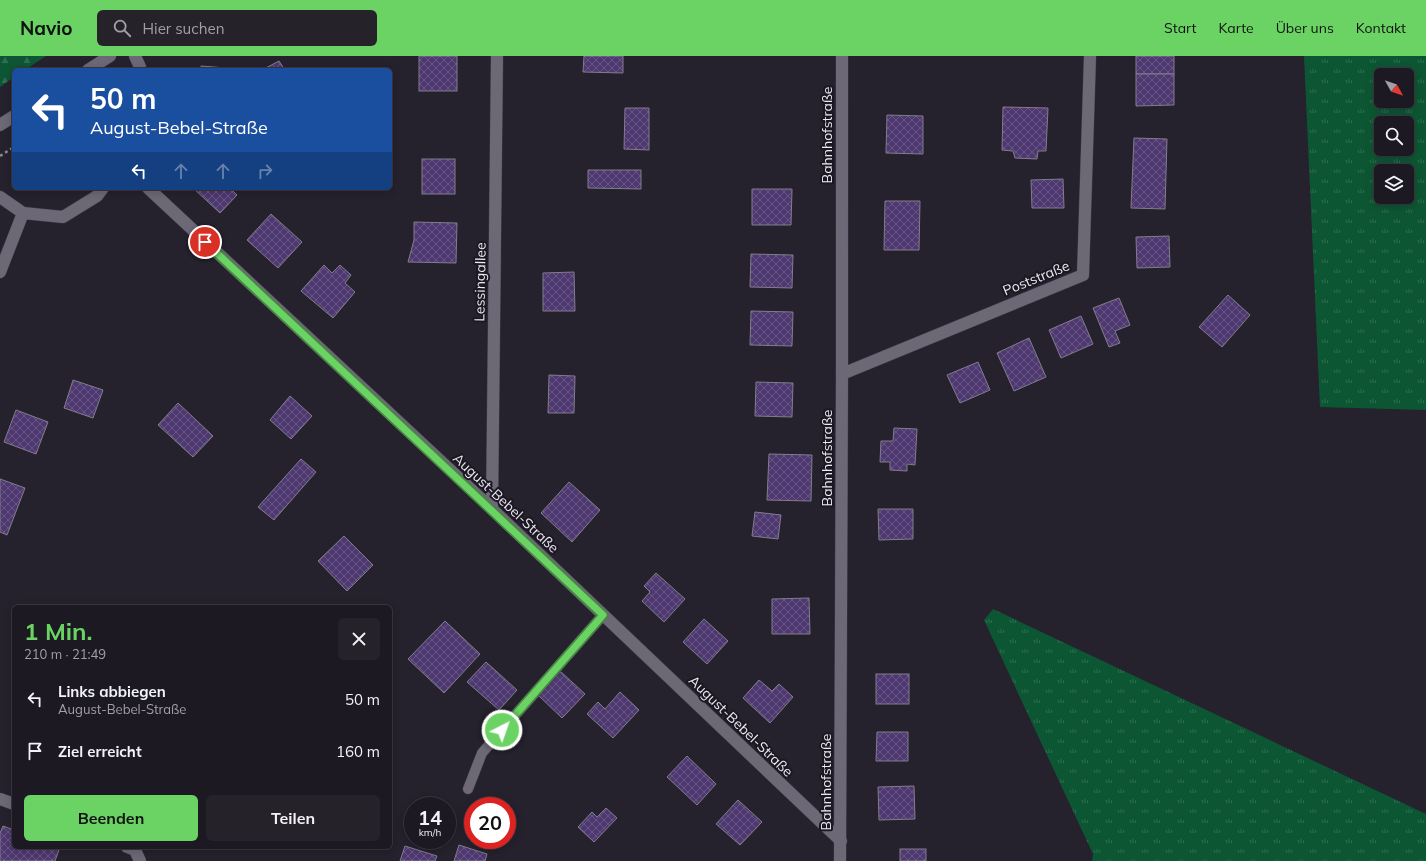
<!DOCTYPE html>
<html lang="de">
<meta charset="utf-8">
<style>
body{margin:0;font-family:Mulish,sans-serif;background:#25222a;color:#f1f3f6;height:100vh;display:flex;flex-direction:column;font-size:15px;white-space:nowrap}
*{box-sizing:border-box;margin:0}
p{font-size:13px;color:#a0a0a5}
.icon{flex:none;width:22px;height:22px;fill:none;stroke:currentColor;stroke-width:2;stroke-linecap:round;stroke-linejoin:round}
.map{position:relative;flex:1;overflow:hidden}
.side{position:absolute;left:12px;top:549px;width:380px;height:244px;display:flex;flex-direction:column;background:#1c1922;border-radius:6px;box-shadow:0 2px 10px #0003,0 0 0 1px #3a3840}
.side>*{flex:none}
.top-card{position:absolute;left:12px;top:12px;width:380px;height:122px;border-radius:6px;box-shadow:0 2px 10px #0003,0 0 0 1px #3a3840;background:#1a4fa0;color:#fff;overflow:hidden}
.needle{width:26px;rotate:130deg}
.buttons{position:absolute;left:1374px;top:12px;display:grid;gap:8px}
.buttons a{display:grid;place-items:center;width:40px;height:40px;border-radius:6px;background:#1c1922;box-shadow:0 2px 10px #0003,0 0 0 1px #3a3840;font-size:20px}
.speed{position:absolute;left:404px;top:741px;display:flex;gap:8px;font-size:20px;font-weight:700;text-align:center}
.speed>*{display:grid;place-content:center;width:52px;height:52px;border-radius:50%;background:#1c1922;box-shadow:0 2px 10px #0003,0 0 0 1px #3a3840;line-height:1}
.speed small{font-size:10px;font-weight:400}
.speed .limit{border:6px solid #d22;background:#fff;color:#111}
.pin{position:absolute;display:grid;place-items:center;width:34px;height:34px;color:#fff;margin:-17px;border:2px solid #fff;border-radius:50%;box-shadow:0 1px 4px #0007}
.me{position:absolute;width:44px;margin:-22px;rotate:41deg;stroke-linejoin:round;filter:drop-shadow(0 0 3px #0008)}
.turn{display:flex;align-items:center;gap:14px;height:84px;padding:0 12px;font-size:18px}
.turn .icon{width:52px;height:52px;stroke-width:2.5}
.turn b{display:block;font-size:28px;line-height:34px}
.lanes{display:flex;align-items:center;height:38px;padding:0 12px;background:#0003;justify-content:center;gap:20px;direction:ltr}
.lanes .off{opacity:.35}
.round{display:grid;place-items:center;flex:none;width:42px;height:42px;border-radius:6px;background:#25222a}
.head{display:flex;align-items:center;justify-content:space-between;height:68px;padding:0 12px}
h1{font-size:24px;font-weight:700;line-height:30px;color:#6ad363}
.cta{display:flex;gap:8px;margin-top:auto;padding:8px 12px}
.cta a{flex:1;height:46px;border-radius:6px;background:#6ad363;color:#111;font-size:16px;font-weight:700;line-height:46px;text-align:center}
.cta a+a{background:#25222a;color:#f1f3f6}
ul{padding:0;list-style:none}
li{display:flex;align-items:center;gap:12px;height:52px;padding:0 12px}
li div{flex:1}
li b{display:block;font-size:15px}
li em{font-style:normal}
header{display:flex;align-items:center;gap:24px;box-sizing:border-box;height:56px;padding:0 20px;background:#6ad363;color:#111}
header strong{font-size:19px}
nav{display:flex;gap:22px;margin-inline-start:auto;font-size:14px}
.search{width:280px;height:36px;background:#25222a;display:flex;align-items:center;gap:10px;box-sizing:border-box;padding:0 14px;border-radius:6px;color:#a0a0a5;font-size:15px}
.map>svg:first-child{display:block}
.grass{fill:url(#grass-tufts);fill-rule:evenodd}
.forest{fill:url(#forest-firs)}
.building{fill:url(#building-cross-hatch);stroke:#827d8c}
.lines{fill:none;stroke-linecap:round;stroke-linejoin:round}
.service-casing{stroke:#3f3c45;stroke-width:11}
.minor-casing{stroke:#3f3c45;stroke-width:13}
.path{stroke:#8a8791;stroke-width:2.5;stroke-dasharray:3 3;stroke-linecap:butt}
.service{stroke:#6d6876;stroke-width:10}
.minor{stroke:#6d6876;stroke-width:12}
.route-casing{stroke:#458940;stroke-width:10}
.route{stroke:#6ad363;stroke-width:7}
.labels{text-anchor:middle;stroke-width:4;stroke-linejoin:round;paint-order:stroke}
.street-label{font-size:14px;fill:#ebe9f1;stroke:#1c1823}
</style>
<header>
<strong>Navio</strong>
<div class="search"><svg class="icon" aria-label="search" viewBox="0 0 24 24"><circle cx="10" cy="10" r="6"/><path d="M15 15l6 6"/></svg>Hier suchen</div>
<nav><a>Start</a><a>Karte</a><a>Über uns</a><a>Kontakt</a></nav>
</header>
<div class="map">
<svg width="1426" height="805" viewBox="0 0 1426 805">
<defs>
<pattern id="grass-tufts" width="24" height="20" patternUnits="userSpaceOnUse"><rect width="24" height="20" fill="#0d5633"/><path d="M3 7l-1-3M5 7V3M7 7l1-3M15 17l-1-3M17 17v-4M19 17l1-3" fill="none" stroke="#306e51"/></pattern>
<pattern id="forest-firs" width="22" height="20" patternUnits="userSpaceOnUse"><rect width="22" height="20" fill="#0d5633"/><path d="M5 1l3.5 6h-7zM16 11l3.5 6h-7z" fill="#306e51"/></pattern>
<pattern id="building-cross-hatch" width="8" height="8" patternUnits="userSpaceOnUse"><rect width="8" height="8" fill="#4e3870"/><path d="M0 0l8 8M0 8l8-8" fill="none" stroke="#685585"/></pattern>
</defs>
<rect width="100%" height="100%" fill="#25212d"/>
<!-- grass -->
<g class="grass">
<path d="M1304 0H1426V354L1320 351ZM1381 19H1407V45H1381ZM1381 67H1407V93H1381ZM1381 115H1407V141H1381Z"/>
<path d="M993 553 1426 758V805H1092L1093 798 984 564Z"/>
</g>
<!-- forest -->
<path class="forest" d="M0 0H46L25 14H14V21L0 31Z"/>
<!-- building -->
<g class="building">
<rect x="419" y="0" width="38" height="35"/>
<path d="M584 0H623V17L583 16Z"/>
<rect x="1136" y="0" width="38" height="18"/>
<path d="M279 5 285 14H262Z"/>
<path d="M201 10 240 13V14H201Z"/>
<path d="M1136 18H1174V49L1136 50Z"/>
<path d="M1003 51 1048 52 1046 95H1038L1037 103 1015 102 1013 95 1002 94Z"/>
<path d="M625 52H649V94L624 93Z"/>
<path d="M887 59 923 60V98L886 97Z"/>
<path d="M1134 82 1167 83 1165 153 1131 152Z"/>
<rect x="422" y="103" width="33" height="35"/>
<path d="M588 114H641V133L588 132Z"/>
<path d="M1063 123 1064 152H1032L1031 124Z"/>
<path d="M193 132H230L237 139 220 157Z"/>
<path d="M752 133H792L791 169H752Z"/>
<path d="M885 145H920L919 194H884Z"/>
<path d="M271 158 302 186 278 212 247 184Z"/>
<path d="M414 166 457 167 456 207 408 206 414 184Z"/>
<path d="M1169 180 1170 211 1137 212 1136 181Z"/>
<path d="M751 198 793 199 792 232 750 231Z"/>
<path d="M324 209 332 217 340 209 351 219 345 227 355 236 333 262 301 235Z"/>
<path d="M574 216 575 255H543V217Z"/>
<path d="M1228 239 1250 259 1222 291 1199 271Z"/>
<path d="M1119 242 1130 269 1115 275 1120 287 1109 291 1093 252Z"/>
<path d="M751 255 793 256 792 290 750 289Z"/>
<path d="M1081 260 1093 288 1061 302 1049 274Z"/>
<path d="M1029 282 1046 321 1014 335 997 297Z"/>
<path d="M978 306 990 334 960 347 947 319Z"/>
<path d="M549 319 575 320 574 357H548Z"/>
<path d="M73 324 103 334 93 362 64 352Z"/>
<path d="M756 326 793 327 792 361 755 360Z"/>
<path d="M290 340 312 360 291 383 270 364Z"/>
<path d="M178 347 213 380 193 401 158 369Z"/>
<path d="M16 354 48 366 36 398 4 386Z"/>
<path d="M894 372 917 373 915 409 907 408V415L890 414V406H880L881 385H893Z"/>
<path d="M769 398 812 399 811 445 767 444Z"/>
<path d="M301 403 316 416 274 464 258 451Z"/>
<path d="M0 423 25 432 7 479 0 476Z"/>
<path d="M569 426 600 454 572 486 541 457Z"/>
<path d="M878 453H913V483L879 484Z"/>
<path d="M755 456 781 459 778 483 752 480Z"/>
<path d="M344 480 373 509 347 535 318 505Z"/>
<path d="M656 517 685 543 664 566 642 545 650 536 644 530Z"/>
<path d="M809 542 810 578H772V543Z"/>
<path d="M704 563 728 585 707 608 683 586Z"/>
<path d="M445 565 480 598 444 637 408 603Z"/>
<path d="M486 606 517 634 499 654 467 626Z"/>
<path d="M560 615 585 638 562 662 538 639Z"/>
<rect x="876" y="618" width="33" height="30"/>
<path d="M759 624 772 635 779 628 793 641 770 667 743 642Z"/>
<path d="M620 636 639 654 613 682 587 658 598 646 605 653Z"/>
<path d="M877 676H908V705H876Z"/>
<path d="M687 700 716 728 697 749 667 721Z"/>
<path d="M914 730 915 763 879 764 878 731Z"/>
<path d="M738 744 762 766 740 789 716 768Z"/>
<path d="M606 752 617 762 594 786 578 771 592 756 597 761Z"/>
<path d="M3 770 14 774V791H60L55 805H0V777Z"/>
<path d="M459 789 487 798 485 805H454Z"/>
<path d="M405 790 437 800 435 805H400Z"/>
<rect x="900" y="793" width="26" height="12"/>
</g>
<g class="lines">
<defs>
<path id="service" d="M468 733 482 697 603 559"/>
<g id="minor">
<path d="M135 0 140 11V14"/>
<path d="M88 14 110 0"/>
<path d="M0 69 14 60"/>
<path d="M148 132 492 453 841 785"/>
<path d="M0 141 23 157 63 161 97 140 103 132"/>
<path d="M0 216 23 157"/>
<path d="M842 318 1083 219 1090 0"/>
<path d="M492 453 497 0"/>
<path d="M0 743 14 748"/>
<path d="M127 791 135 794 140 805"/>
<path d="M840 805 842 318V0"/>
</g>
</defs>
<!-- service casing -->
<use href="#service" class="service-casing"/>
<!-- minor casing -->
<use href="#minor" class="minor-casing"/>
<!-- path -->
<path class="path" d="M0 100 14 91"/>
<!-- service -->
<use href="#service" class="service"/>
<!-- minor -->
<use href="#minor" class="minor"/>
</g>
<g class="lines">
<defs>
<path id="route" d="M205 186 603 559 502 674"/>
</defs>
<!-- route casing -->
<use href="#route" class="route-casing"/>
<!-- route -->
<use href="#route" class="route"/>
</g>
<g class="labels">
<!-- street labels -->
<g class="street-label">
<text transform="translate(827 79) rotate(-90)" y="5">Bahnhofstraße</text>
<text transform="translate(1036 222) rotate(-22)" y="5">Poststraße</text>
<text transform="translate(480 226) rotate(-89)" y="5">Lessingallee</text>
<text transform="translate(827 402) rotate(-90)" y="5">Bahnhofstraße</text>
<text transform="translate(506 447) rotate(43)" y="5">August-Bebel-Straße</text>
<text transform="translate(741 670) rotate(44)" y="5">August-Bebel-Straße</text>
<text transform="translate(826 726) rotate(-90)" y="5">Bahnhofstraße</text>
</g>
</g>
</svg>
<div class="buttons">
<a><svg class="needle" viewBox="-14 -14 28 28"><path d="M0-13l5 13h-10z" fill="#e53935"/><path d="M0 13l5-13h-10z" fill="#a0a0a5"/></svg></a>
<a><svg class="icon" aria-label="search" viewBox="0 0 24 24"><circle cx="10" cy="10" r="6"/><path d="M15 15l6 6"/></svg></a>
<a><svg class="icon" aria-label="layers" viewBox="0 0 24 24"><path d="M12 4l9 5-9 5-9-5zM3 14l9 5 9-5"/></svg></a>
</div>
<div class="speed"><div>14<small>km/h</small></div><div class="limit">20</div></div>
<div class="pin" style="left:205px;top:186px;background:#d93025"><svg class="icon" aria-label="arrive" viewBox="0 0 24 24"><path d="M6 21V4h12l-3 4 3 4H6"/></svg></div>
<svg class="me" style="left:502px;top:674px" viewBox="-20 -20 40 40"><circle r="17" fill="#6ad363" stroke="#fff" stroke-width="3"/><path d="M0-11L8 9 0 5-8 9z" fill="#fff"/></svg>
<div class="top-card">
<div class="turn"><svg class="icon" aria-label="left" viewBox="0 0 24 24"><path d="M17 20v-9H6M10 6l-5 5 5 5"/></svg><div><b>50 m</b>August-Bebel-Straße</div></div>
<div class="lanes"><svg class="icon" aria-label="left" viewBox="0 0 24 24"><path d="M17 20v-9H6M10 6l-5 5 5 5"/></svg><svg class="icon off" aria-label="ahead" viewBox="0 0 24 24"><path d="M12 20V5M6 11l6-6 6 6"/></svg><svg class="icon off" aria-label="ahead" viewBox="0 0 24 24"><path d="M12 20V5M6 11l6-6 6 6"/></svg><svg class="icon off" aria-label="right" viewBox="0 0 24 24"><path d="M7 20v-9h11M14 6l5 5-5 5"/></svg></div>
</div>
<section class="side">
<div class="head"><div><h1>1 Min.</h1><p>210 m · 21:49</p></div><a class="round"><svg class="icon" aria-label="close" viewBox="0 0 24 24"><path d="M6 6l12 12M18 6L6 18"/></svg></a></div>
<ul>
<li><svg class="icon" aria-label="left" viewBox="0 0 24 24"><path d="M17 20v-9H6M10 6l-5 5 5 5"/></svg><div><b>Links abbiegen</b><p>August-Bebel-Straße</p></div><em>50 m</em></li>
<li><svg class="icon" aria-label="arrive" viewBox="0 0 24 24"><path d="M6 21V4h12l-3 4 3 4H6"/></svg><div><b>Ziel erreicht</b></div><em>160 m</em></li>
</ul>
<div class="cta"><a>Beenden</a><a>Teilen</a></div>
</section>
</div>
